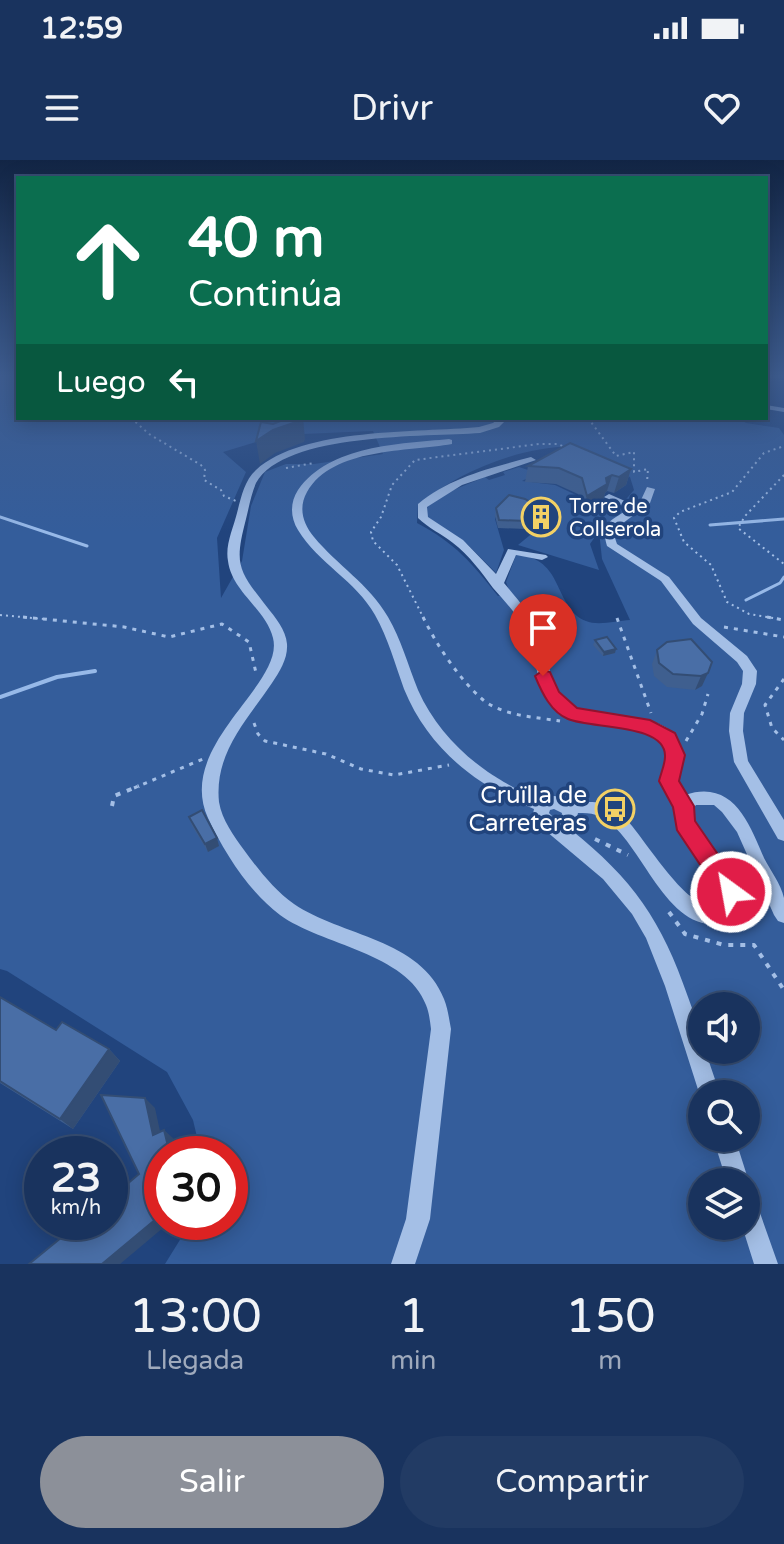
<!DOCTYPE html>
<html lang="es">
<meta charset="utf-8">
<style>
body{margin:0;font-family:"Varela Round",sans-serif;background:#223b64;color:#f1f3f6;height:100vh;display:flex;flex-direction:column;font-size:30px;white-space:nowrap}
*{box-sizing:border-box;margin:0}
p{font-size:26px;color:#9faabc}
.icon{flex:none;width:44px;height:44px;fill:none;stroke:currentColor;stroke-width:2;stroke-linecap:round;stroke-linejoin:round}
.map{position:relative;height:1104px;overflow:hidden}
.drawer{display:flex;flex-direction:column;background:#19335e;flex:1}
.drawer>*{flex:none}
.hud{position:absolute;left:16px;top:16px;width:752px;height:244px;border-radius:0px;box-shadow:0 4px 20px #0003,0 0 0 2px #374e73;background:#0b6e4f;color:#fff;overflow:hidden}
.controls{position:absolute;left:688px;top:832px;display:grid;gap:16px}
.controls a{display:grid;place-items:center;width:72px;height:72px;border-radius:50%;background:#19335e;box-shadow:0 4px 20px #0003,0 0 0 2px #374e73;font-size:40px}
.speed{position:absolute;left:24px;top:976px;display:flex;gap:16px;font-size:40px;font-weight:700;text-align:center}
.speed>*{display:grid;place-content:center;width:104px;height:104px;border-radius:50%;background:#19335e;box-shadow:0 4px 20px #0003,0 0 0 2px #374e73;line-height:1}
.speed small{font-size:20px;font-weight:400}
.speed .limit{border:12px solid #d22;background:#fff;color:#111}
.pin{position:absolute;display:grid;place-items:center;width:68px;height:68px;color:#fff;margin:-82px -34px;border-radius:50% 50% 50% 0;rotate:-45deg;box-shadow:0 0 8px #0007}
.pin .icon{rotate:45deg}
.me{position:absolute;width:88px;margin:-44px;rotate:328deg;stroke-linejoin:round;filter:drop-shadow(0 0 6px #0008)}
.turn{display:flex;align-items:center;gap:28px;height:168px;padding:0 40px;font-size:36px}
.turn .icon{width:104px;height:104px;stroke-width:2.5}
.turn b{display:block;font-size:56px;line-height:68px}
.then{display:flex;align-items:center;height:76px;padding:0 40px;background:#0003;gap:16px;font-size:30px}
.eta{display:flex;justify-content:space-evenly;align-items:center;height:136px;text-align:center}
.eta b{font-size:48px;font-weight:600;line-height:56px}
.action{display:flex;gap:16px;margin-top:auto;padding:16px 40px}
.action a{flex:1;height:92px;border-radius:48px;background:#8c9099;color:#fff;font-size:32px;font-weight:600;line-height:92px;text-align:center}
.action a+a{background:#223b64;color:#f1f3f6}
.status{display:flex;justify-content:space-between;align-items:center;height:56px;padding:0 40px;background:#19335e;direction:ltr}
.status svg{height:22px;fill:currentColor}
header{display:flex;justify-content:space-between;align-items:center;height:104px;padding:0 40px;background:#19335e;font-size:36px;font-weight:600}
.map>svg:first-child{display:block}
.green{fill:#345d9b;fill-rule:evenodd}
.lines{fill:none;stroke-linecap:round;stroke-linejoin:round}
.stream-far1{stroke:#97b9e8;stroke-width:3}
.stream{stroke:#97b9e8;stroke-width:4}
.path-far2{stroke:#a4bfe6;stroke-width:2;stroke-dasharray:2 4;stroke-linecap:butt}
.path-far1{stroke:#a4bfe6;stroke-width:3;stroke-dasharray:4 6;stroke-linecap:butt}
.path{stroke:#a4bfe6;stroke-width:4;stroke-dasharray:5 7;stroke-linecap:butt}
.minor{fill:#a4bfe6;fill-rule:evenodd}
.wall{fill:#3f5f8f}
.shaded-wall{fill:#334d74}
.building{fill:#496ea6;stroke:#334d74;stroke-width:2}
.route{fill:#e11d48;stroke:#92132f;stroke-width:2}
.labels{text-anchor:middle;stroke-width:7;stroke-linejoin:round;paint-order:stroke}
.far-poi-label{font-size:20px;fill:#fff;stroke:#21447d;text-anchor:start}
.poi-label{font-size:24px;fill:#fff;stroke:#21447d;text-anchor:end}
</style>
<div class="status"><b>12:59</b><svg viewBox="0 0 49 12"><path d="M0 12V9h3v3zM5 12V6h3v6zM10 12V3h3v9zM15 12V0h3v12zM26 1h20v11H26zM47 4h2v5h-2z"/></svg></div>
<header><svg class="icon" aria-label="menu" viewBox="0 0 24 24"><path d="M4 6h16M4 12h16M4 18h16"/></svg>Drivr<svg class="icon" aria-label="heart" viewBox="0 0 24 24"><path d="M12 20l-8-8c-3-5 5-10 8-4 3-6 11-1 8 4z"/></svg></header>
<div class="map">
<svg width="784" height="1104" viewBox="0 0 784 1104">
<rect width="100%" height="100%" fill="#21447d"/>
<!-- green -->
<path class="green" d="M18 217V258H737L746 263 779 268 784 275V1104H165L191 1062H230V994H201L193 960 167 912 7 811 0 809V218ZM373 271 383 294 314 304H286L265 312 251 346 242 401 221 438 217 378 246 312 223 292 279 275ZM571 286 630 317 634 330 616 351 605 343 583 356 578 354 576 335 555 325 522 321 537 313 519 307 503 312 505 315 489 320 485 317 446 333 428 344 426 352 429 361 467 384 496 413 504 390 495 359 498 350 546 362 518 385 599 410 590 384 599 371 602 399 630 460C617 461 597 466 586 461 553 448 565 397 516 395L506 422 510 433 498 436C472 403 455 383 417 363L418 345C460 311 517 288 571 286ZM702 846H746V890H702ZM702 934H746V978H702ZM702 1022H746V1066H702Z"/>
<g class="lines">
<!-- stream-far1 -->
<g class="stream-far1">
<path d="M0 357 87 386"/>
<path d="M710 365 784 359"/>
<path d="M746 440 780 423 784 417"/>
</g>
<!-- stream -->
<path class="stream" d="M0 537 57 517 95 511"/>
<!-- path-far2 -->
<g class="path-far2">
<path d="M131 258 149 274 201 305 205 310 204 320 221 330 224 336 236 341"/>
<path d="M588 258 616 296 634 292V312L648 309 647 322"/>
<path d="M286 308 314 303"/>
<path d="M784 315 745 356 738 368 784 404"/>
<path d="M0 455 44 459"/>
<path d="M424 459 397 405 373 381 371 372 381 357 392 325 415 300 539 284H558L567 288"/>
<path d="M779 459 749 454 727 442 711 405 684 382 674 358 680 352 732 332 764 293 784 286"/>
</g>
<!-- path-far1 -->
<g class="path-far1">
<path d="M23 457 124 467 169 477 222 464 249 482 256 513"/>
<path d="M423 457C436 484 459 519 482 539 502 556 535 557 560 561"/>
<path d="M767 457 784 460"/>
<path d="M617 458 651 553"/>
<path d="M724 467 784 477"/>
<path d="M784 519 765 545 772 568 784 580"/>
<path d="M254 563 258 574 265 581 326 594 361 609 394 615 449 605"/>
<path d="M686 581 702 554 708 534"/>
<path d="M134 628 203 599"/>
</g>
<!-- path -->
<g class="path">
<path d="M112 646 114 636 139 626"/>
<path d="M595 679 628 695"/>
<path d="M669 752 685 774 724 785H754L784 830"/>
</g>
<!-- minor -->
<g class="minor">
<path d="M766 245 784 248V252L766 249Z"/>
<path d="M499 258H508L499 267 480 273C426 277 285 272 256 323 251 335 249 347 246 359 234 405 238 410 267 447 275 457 286 470 287 484 288 498 280 511 272 523 247 560 214 593 219 642 222 660 234 676 244 690 258 709 274 730 294 744 341 776 421 779 444 839 448 849 449 859 451 869L430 1059 415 1104H391L406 1059 431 869C430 861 429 852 426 845 407 793 321 785 280 755 249 732 224 692 208 658 175 585 285 525 273 478 266 449 232 432 228 401 225 385 233 369 237 353 241 338 244 321 256 310 303 267 418 273 479 267L493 263Z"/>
<path d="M449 279 452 280V284C408 292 333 287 307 332 298 348 303 364 314 377 337 405 369 424 388 457 401 479 408 505 418 530 433 564 458 591 488 612 499 619 530 639 542 639 546 639 550 636 554 636 560 636 566 640 571 641 588 643 603 639 618 651 642 670 687 758 720 745L722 733 682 675 674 651 676 647 661 621C663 612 669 601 668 591 662 559 581 570 557 551 534 533 539 501 529 477 521 458 506 443 493 428 482 413 469 395 453 383 442 374 428 368 418 358V344C450 317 491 308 531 297L536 300 462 325 427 347 428 357 463 380 496 414 508 389 546 395 548 397 542 400 516 395 504 423C518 440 534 458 542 478 551 500 547 531 569 545 599 565 672 544 682 590 684 600 679 611 677 620L685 635C733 619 749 663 764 698 770 710 781 724 784 738 784 745 784 756 784 763L778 761 774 755 737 672 722 652 714 645H696L690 652 695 667 740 732 734 756C728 759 718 764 711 764 660 763 636 667 596 655 590 653 584 653 578 653L574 668 570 669C633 719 662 761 688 837 694 854 702 872 702 890H705L720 934H702V942L665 826 646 778 632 754 603 719 540 666 533 654 534 649C476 626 428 588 404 529 395 504 388 478 375 455 356 421 318 403 298 370 290 357 290 342 298 330 330 285 399 284 449 279ZM554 649 562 653 561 658 556 660 549 653 550 650Z"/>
<path d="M647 327 655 329 650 343 615 369 613 372 617 384 669 417 701 458 747 496 757 511 756 524 744 553 743 571 748 601 784 660V681L778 679 734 602 729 571 730 553 742 524 743 511 737 502 693 464 661 421 607 386C600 362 610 362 628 349L604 337 609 334 634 345 641 340Z"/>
<path d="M713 978H735L749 1022 746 1030V1022H727Z"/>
<path d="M746 1032 754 1036 778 1104H754L742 1066H746Z"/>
</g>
</g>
<!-- wall -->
<g class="wall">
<path d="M528 306 631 309 626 325 614 333 607 331 605 333 603 340 583 353 578 334 556 324 525 322Z"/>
<path d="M496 348 548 362 526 369 498 368 495 356Z"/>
<path d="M595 480 615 493 603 496 593 485Z"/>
<path d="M657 490 712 502 702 526 695 530 667 527 654 516 652 504Z"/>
<path d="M189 657 219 686 208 692 192 666Z"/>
<path d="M0 837 56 870 109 889 120 901 73 969 0 923Z"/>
</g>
<!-- shaded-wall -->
<g class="shaded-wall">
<path d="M303 258 305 279 304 282 275 293 260 304 256 281 273 270Z"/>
<path d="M631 309 626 325 614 333 619 317Z"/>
<path d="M612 315 607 331 605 333 603 340 583 353 587 336 606 318Z"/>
<path d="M550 354 548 362 526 369 527 361Z"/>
<path d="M616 489 615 493 603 496 604 492Z"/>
<path d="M708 513 702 526 695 530 701 516Z"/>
<path d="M217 678 219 686 208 692 205 684Z"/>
<path d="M109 889 120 901 73 969 60 959Z"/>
<path d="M145 938 155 948 163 985 153 975Z"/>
<path d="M164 970 174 979 177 994H170Z"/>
<path d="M162 1016V1027L159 1028 162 1033V1047L149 1020Z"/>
<path d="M162 1054V1062H170L120 1104H102Z"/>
</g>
<!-- building -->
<g class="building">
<path d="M288 258H302V260L273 270 256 281 261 262 273 264Z"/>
<path d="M570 283 631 309 619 317 612 315 606 318 607 324 587 336 582 318 559 308 528 306Z"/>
<path d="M509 335 525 339 550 354 527 361 499 360 496 348Z"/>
<path d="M607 477 616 489 604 492 595 480Z"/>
<path d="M691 479 712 502 708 513 701 516 673 514 659 503 657 490 667 482Z"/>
<path d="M202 650 217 678 205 684 189 657Z"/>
<path d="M0 837 56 870 62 862 109 889 60 959 0 921Z"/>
<path d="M101 935 145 938 153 975 164 970 170 994H162V1016L149 1020 162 1047V1054L102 1104H29L73 1068V1062H110V1027L113 1024 126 1025 139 1014Z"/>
</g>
<!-- sky -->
<linearGradient id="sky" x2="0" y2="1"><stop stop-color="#122545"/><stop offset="0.58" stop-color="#3d5c8f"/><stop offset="1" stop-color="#3d5c8f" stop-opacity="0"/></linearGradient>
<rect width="784" height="372" fill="url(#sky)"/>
<!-- route -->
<path class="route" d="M543 510 550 512 559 532 577 548 650 560 675 573 685 595 679 621 694 646 695 661 739 725 742 732 739 739 731 742 723 739 677 670 673 647 659 621C661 613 665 604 665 597 667 563 591 569 568 559 551 552 542 533 535 516Z"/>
<!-- icons -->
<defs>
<symbol id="building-ring" viewBox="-11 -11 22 22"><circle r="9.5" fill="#21447d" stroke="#f3d165" stroke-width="1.5"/><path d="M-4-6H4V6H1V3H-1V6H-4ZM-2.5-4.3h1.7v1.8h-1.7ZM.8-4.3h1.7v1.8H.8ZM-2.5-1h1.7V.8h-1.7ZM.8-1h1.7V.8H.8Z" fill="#f3d165"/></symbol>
<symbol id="bus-ring" viewBox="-11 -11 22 22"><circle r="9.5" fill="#21447d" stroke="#f3d165" stroke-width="1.5"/><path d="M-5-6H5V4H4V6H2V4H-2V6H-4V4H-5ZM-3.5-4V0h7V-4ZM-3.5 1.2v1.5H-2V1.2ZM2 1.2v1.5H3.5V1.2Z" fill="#f3d165"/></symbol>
</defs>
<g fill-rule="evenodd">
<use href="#building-ring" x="519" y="335" width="44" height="44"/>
<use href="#bus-ring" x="593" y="627" width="44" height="44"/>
</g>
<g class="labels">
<!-- far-poi labels -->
<g class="far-poi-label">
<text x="569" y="353">Torre de<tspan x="569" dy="23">Collserola</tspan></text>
</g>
<!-- poi labels -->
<g class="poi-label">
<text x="587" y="643">Cruïlla de<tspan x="587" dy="28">Carreteras</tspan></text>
</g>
</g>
</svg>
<div class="controls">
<a><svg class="icon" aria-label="sound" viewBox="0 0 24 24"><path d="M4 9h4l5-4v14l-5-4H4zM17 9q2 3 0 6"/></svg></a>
<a><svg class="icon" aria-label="search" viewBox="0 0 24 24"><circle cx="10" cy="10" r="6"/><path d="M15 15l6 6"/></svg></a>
<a><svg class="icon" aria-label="layers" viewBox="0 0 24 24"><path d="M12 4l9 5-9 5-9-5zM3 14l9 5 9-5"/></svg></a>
</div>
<div class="speed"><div>23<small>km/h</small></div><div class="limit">30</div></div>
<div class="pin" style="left:543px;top:516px;background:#d93025"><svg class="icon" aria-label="arrive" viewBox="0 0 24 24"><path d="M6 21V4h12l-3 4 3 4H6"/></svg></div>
<svg class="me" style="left:731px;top:732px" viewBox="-20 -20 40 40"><circle r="17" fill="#e11d48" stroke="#fff" stroke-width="3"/><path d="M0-11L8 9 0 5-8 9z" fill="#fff"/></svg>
<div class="hud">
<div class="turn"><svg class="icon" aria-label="ahead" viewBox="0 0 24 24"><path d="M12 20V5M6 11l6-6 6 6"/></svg><div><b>40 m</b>Continúa</div></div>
<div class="then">Luego<svg class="icon" aria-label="left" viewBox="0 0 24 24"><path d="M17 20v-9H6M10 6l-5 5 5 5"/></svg></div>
</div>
</div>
<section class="drawer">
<div class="eta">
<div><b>13:00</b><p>Llegada</p></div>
<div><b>1</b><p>min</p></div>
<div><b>150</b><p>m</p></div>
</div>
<div class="action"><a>Salir</a><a>Compartir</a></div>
</section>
